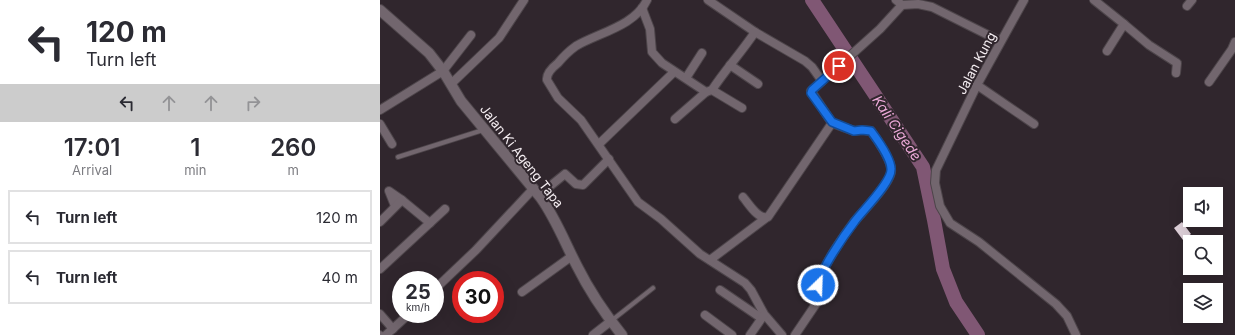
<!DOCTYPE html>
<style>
body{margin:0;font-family:Inter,sans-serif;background:#f7f7f7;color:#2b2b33;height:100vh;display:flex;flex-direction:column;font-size:15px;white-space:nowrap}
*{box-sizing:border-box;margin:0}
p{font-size:13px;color:#7c7c81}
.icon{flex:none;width:22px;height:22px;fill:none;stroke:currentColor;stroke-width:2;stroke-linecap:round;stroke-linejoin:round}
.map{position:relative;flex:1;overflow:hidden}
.side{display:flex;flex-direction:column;background:#fff;width:380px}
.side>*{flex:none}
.banner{background:#fff;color:#2b2b33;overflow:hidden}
.buttons{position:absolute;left:803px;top:187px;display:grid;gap:8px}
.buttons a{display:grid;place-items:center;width:40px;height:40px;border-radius:0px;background:#fff;box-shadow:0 4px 16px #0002;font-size:20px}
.speed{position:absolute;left:12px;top:271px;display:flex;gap:8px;font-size:20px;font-weight:700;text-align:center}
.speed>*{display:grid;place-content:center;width:52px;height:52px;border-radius:50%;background:#fff;box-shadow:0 4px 16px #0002;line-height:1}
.speed small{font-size:10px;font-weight:400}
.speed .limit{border:6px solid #d22;background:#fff;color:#111}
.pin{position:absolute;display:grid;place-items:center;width:34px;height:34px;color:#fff;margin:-17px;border:2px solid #fff;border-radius:50%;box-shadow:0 1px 4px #0007}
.me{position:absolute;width:44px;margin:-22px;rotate:24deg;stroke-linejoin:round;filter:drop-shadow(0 0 3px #0008)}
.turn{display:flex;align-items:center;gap:14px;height:84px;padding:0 20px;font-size:18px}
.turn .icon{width:52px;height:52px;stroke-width:2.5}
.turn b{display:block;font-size:28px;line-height:34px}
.lanes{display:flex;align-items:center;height:38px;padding:0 20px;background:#0003;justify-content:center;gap:20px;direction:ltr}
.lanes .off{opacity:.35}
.eta{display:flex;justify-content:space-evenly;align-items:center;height:68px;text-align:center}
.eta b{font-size:24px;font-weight:600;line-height:28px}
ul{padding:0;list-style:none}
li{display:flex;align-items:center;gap:12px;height:54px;margin:0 8px 6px;padding:0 12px;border:2px solid #e1e1e2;border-radius:0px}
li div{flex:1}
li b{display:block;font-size:15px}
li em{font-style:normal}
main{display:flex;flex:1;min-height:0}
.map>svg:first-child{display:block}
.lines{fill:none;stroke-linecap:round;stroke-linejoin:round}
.river{stroke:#805774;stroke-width:14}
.building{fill:#dfd1da}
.service-casing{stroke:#4d454a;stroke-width:6}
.minor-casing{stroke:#4d454a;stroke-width:10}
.tertiary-casing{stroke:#4d454a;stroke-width:12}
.service{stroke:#72666e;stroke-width:4}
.minor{stroke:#72666e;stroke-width:8}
.tertiary{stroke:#72666e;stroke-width:10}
.route-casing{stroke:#114b97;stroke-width:10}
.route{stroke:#1a73e8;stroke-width:7}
.labels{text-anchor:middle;stroke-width:4;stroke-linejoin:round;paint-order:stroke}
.street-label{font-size:13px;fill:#f5eef2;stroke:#30262d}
.water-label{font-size:14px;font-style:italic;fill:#edaad9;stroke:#30262d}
</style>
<main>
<section class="side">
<div class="banner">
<div class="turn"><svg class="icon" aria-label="left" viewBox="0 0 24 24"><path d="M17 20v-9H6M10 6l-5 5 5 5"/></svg><div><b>120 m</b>Turn left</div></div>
<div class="lanes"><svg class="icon" aria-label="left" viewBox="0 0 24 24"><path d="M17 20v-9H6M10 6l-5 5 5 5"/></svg><svg class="icon off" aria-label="ahead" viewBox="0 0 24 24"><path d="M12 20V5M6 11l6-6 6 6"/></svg><svg class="icon off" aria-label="ahead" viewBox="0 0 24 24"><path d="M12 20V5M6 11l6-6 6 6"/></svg><svg class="icon off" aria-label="right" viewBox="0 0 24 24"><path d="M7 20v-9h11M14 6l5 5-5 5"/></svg></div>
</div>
<div class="eta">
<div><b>17:01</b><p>Arrival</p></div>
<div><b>1</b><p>min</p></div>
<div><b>260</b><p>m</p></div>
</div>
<ul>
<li><svg class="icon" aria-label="left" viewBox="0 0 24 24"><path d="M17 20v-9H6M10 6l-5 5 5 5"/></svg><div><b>Turn left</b></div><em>120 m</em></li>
<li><svg class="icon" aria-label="left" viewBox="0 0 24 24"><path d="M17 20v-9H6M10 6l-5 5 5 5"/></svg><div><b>Turn left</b></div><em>40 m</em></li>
</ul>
</section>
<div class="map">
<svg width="855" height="335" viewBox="0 0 855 335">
<rect width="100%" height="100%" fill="#30262d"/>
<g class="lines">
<!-- river -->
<path class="river" d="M432 0 543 167 554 220 563 269 576 302 598 335"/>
</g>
<!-- building -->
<path class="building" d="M802 222 811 234 803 240 794 228Z"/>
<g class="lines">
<defs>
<g id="service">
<path d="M18 157 103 130"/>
<path d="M231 321 273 288"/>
<path d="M0 333 3 335"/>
</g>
<g id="minor">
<path d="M267 0C255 26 218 33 196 46 189 51 183 57 178 63 173 67 166 73 167 80L178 98 201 120 258 202 281 219 320 254 365 283 371 290 384 314 402 335"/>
<path d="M328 0 375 32 425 61 432 67 442 81"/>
<path d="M516 0 522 5"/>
<path d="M644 0 597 85 556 170 555 183 560 206 570 223 599 242 676 304 687 316 696 335"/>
<path d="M714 0 744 24 727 51"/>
<path d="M807 6 812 0"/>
<path d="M262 8 270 29 272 52 282 63 326 92 332 90 362 108"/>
<path d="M744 24 769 45 797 63 796 73"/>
<path d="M350 65 378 84"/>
<path d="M306 78 322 53"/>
<path d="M829 82 852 49 855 42"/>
<path d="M71 84 119 38 144 0"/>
<path d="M597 85 654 124"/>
<path d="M332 90C345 70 361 53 375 32"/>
<path d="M0 110 63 71 91 35"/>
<path d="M295 119 326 92"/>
<path d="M0 124 12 144"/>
<path d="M219 144 294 72"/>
<path d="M159 195 185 174 196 184 203 185 229 159"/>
<path d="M363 197C369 204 378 220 388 217L452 123"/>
<path d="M15 206 9 191 22 200"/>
<path d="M0 222 22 200 50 223"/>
<path d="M330 260 386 218"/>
<path d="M0 269 65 209"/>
<path d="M55 289 96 250 154 188"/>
<path d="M340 290 381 318"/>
<path d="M142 292 192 256"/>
<path d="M0 314 13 329"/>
<path d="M325 315 352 335"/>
<path d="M6 335 29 314"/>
<path d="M213 335 231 321"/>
<path d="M370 335 384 315"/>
<path d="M415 335 440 298 442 294 438 283C446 261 461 240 474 222 483 211 509 185 511 172 513 162 497 139 491 131L482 130 474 131 452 123 431 91 500 29 522 5 538 4 552 7 620 41"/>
</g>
<path id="tertiary" d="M0 10 49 53 63 71 81 101 161 198C176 219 185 243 197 266 209 290 225 314 242 335"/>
</defs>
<!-- service casing -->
<use href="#service" class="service-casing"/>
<!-- minor casing -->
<use href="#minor" class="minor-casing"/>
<!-- tertiary casing -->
<use href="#tertiary" class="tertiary-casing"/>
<!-- service -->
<use href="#service" class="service"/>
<!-- minor -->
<use href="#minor" class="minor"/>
<!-- tertiary -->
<use href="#tertiary" class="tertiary"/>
</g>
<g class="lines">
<defs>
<path id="route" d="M438 285C440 270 465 234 475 221 483 210 512 182 511 169 511 159 497 139 491 131L482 130 474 131 452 122 431 93 432 90 459 66"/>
</defs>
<!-- route casing -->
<use href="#route" class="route-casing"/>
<!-- route -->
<use href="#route" class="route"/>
</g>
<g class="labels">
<!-- street labels -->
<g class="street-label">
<text transform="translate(596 63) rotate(-62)" y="5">Jalan Kung</text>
<text transform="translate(142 156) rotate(52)" y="5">Jalan Ki Ageng Tapa</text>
</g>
<!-- water labels -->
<g class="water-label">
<text transform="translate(517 128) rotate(56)" y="5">Kali Cigede</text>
</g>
</g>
</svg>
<div class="buttons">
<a><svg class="icon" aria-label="sound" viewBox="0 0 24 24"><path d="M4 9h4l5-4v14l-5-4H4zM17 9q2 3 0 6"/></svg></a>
<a><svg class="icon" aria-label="search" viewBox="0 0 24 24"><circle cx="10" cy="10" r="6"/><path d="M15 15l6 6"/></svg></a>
<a><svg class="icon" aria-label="layers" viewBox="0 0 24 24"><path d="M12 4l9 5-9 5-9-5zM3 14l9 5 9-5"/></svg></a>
</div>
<div class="speed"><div>25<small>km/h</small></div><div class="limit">30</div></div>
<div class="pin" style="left:459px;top:66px;background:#d93025"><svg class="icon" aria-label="arrive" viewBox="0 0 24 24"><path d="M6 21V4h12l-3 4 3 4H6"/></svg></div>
<svg class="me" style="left:438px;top:285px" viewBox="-20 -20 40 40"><circle r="17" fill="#1a73e8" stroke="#fff" stroke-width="3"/><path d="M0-11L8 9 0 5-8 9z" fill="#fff"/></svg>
</div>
</main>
